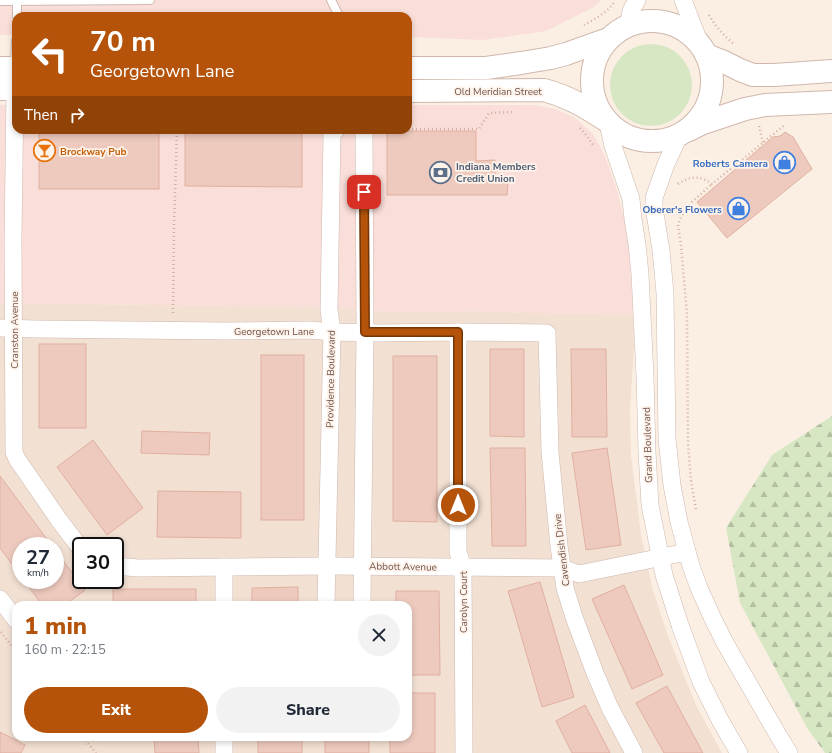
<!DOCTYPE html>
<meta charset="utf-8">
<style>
body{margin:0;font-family:"Nunito Sans",sans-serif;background:#f2f2f3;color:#1f2937;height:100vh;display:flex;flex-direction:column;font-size:15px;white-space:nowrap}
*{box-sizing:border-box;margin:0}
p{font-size:13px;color:#747a83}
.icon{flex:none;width:22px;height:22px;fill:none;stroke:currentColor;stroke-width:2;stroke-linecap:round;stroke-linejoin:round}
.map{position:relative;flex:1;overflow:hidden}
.side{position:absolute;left:12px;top:601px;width:400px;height:140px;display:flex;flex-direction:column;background:#fff;border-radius:12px;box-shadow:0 2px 6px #0003}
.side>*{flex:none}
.top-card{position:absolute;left:12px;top:12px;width:400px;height:122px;border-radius:12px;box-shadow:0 2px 6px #0003;background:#b45309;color:#fff;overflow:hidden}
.speed{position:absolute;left:12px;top:537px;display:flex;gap:8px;font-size:20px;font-weight:700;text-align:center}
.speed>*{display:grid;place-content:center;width:52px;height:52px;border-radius:50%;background:#fff;box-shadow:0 2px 6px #0003;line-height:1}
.speed small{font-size:10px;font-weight:400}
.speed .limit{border:2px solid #111;border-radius:6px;background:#fff;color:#111}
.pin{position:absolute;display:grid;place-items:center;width:34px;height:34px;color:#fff;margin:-17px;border-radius:8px;box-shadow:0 2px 6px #0006}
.me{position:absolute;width:44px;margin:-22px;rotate:0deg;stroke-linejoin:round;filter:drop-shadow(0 0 3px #0008)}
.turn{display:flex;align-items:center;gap:14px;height:84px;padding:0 12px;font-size:18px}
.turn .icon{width:52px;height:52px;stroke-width:2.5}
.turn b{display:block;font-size:28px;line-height:34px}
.then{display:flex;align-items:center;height:38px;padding:0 12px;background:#0003;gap:8px;font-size:15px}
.round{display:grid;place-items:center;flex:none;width:42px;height:42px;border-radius:21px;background:#f2f2f3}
.headline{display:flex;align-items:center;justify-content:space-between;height:68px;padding:0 12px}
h1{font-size:24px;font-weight:800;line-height:30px;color:#b45309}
.action{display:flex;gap:8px;margin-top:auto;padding:8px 12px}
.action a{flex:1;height:46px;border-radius:24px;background:#b45309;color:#fff;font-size:16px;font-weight:800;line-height:46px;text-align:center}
.action a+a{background:#f2f2f3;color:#1f2937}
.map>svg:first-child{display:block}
.residential{fill:#f2e0d3;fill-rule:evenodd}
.commercial{fill:#faded9}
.green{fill:#d7e7c4}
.forest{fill:url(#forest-firs)}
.building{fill:#eecabe;stroke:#e0af9f}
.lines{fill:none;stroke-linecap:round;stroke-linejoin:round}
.lane-casing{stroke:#ceb8af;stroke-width:10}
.street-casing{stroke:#ceb8af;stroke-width:18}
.secondary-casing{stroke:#d0b7ac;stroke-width:24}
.path{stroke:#d3aea1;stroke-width:2.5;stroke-dasharray:1 3;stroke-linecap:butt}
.lane{stroke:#fff;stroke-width:8}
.street{stroke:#fff;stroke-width:17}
.secondary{stroke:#fff;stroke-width:22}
.route-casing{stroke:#753606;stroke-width:10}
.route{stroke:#b45309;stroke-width:7}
.labels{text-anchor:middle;stroke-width:3.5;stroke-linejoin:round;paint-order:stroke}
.street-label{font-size:10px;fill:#72544c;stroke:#fef3ea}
.food-label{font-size:10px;font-weight:bold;fill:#c56008;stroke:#fef3ea;text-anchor:start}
.shop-label{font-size:10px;font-weight:bold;fill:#366cbe;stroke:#fef3ea;text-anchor:end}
.service-label{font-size:10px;font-weight:bold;fill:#4e5e75;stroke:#fef3ea;text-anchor:start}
</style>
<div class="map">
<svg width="832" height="753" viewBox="0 0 832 753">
<defs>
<pattern id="forest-firs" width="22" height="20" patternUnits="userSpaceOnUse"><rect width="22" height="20" fill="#d7e7c4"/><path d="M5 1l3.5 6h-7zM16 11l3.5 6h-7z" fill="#b3bea1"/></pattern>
</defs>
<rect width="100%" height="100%" fill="#fbefe4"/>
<!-- residential -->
<path class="residential" d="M0 303 314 307 404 312 480 311 524 313 612 314 633 315 634 346 630 411 631 455 641 535 652 587 668 636 696 705 722 753H0ZM21 546H55V580H21ZM81 546H115V580H81ZM16 605H408V737H16Z"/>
<!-- commercial -->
<g class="commercial">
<path d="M0 0H601L594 7 546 31 483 40 408 37V16H16V35H0Z"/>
<path d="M0 105H16V130H408V105H534L555 109 574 117 593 134 604 154 616 187 628 233 633 315 612 314 524 313 479 311 404 312 314 307 0 303Z"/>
</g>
<!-- green -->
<circle class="green" cx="651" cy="85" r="41"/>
<!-- forest -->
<path class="forest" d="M832 416V753H825L807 728 740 603 726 528 772 455Z"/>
<!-- building -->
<g class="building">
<rect x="39" y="130" width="120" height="59"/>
<path d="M185 130H302V187L185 186Z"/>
<path d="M387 131H476V161L495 160V183H508L507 195H387Z"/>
<path d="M785 132 793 137 812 169 727 238 697 202 773 137 780 136Z"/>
<rect x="39" y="344" width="47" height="84"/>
<path d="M490 349H524V437L490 436Z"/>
<path d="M571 349H606L607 437H572Z"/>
<rect x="261" y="355" width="43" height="165"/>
<path d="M393 356H437V522L393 521Z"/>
<path d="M142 431 210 433 209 455 141 453Z"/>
<path d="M93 440 143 508 107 535 57 467Z"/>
<path d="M490 448H525L526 546H492Z"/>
<path d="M607 448 621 545 586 550 572 453Z"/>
<path d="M0 476 52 546H21V576L0 548Z"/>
<path d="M158 491 241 492V538L157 537Z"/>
<path d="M55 550 85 590 65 605H42L24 580H55Z"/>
<path d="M540 582 574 697 542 707 508 591Z"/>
<path d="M624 585 663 675 632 689 592 599Z"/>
<path d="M298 587V605H252V588Z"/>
<rect x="113" y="589" width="83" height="16"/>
<path d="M396 591H439L440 675H408V605H396Z"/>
<path d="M667 686 703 753H664L636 703Z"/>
<path d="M408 693H435V753H390V737H408Z"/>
<path d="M585 705 610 753H572L556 721Z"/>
<path d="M0 732 25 745 21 753H0Z"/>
<path d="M154 737H198L199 753H155Z"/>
<rect x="258" y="737" width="44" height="16"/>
<rect x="325" y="737" width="44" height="16"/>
</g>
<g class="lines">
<defs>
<g id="lane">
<path d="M17 0V16"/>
<path d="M331 0 339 16"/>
<path d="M0 1 150 0"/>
<path d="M15 66 16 41"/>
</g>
<g id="street">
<path d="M683 0 700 44"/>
<path d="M628 26 631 11 637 0"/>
<path d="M15 89 13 240 14 452 17 459 59 520 81 549"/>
<path d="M608 123 613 146 631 199 633 219 637 244 640 274 645 376 647 452 650 505 664 575 680 625 701 682 720 720 739 753"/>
<path d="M679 136 666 164 654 198V207L661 250 665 293 667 439 672 485 679 522 691 566 699 588 713 619 725 643 778 735 789 753"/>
<path d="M0 328 36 329 225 331 310 330 332 332 379 333 458 332 547 333 550 452 559 546 565 588 574 617 595 673 610 708 634 753"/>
<path d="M458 332V552L463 567 464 753"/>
<path d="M115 566 138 568 327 566 562 568 579 574 687 552"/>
<path d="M224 567V605"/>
<path d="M0 599 16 620"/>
<path d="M326 605 332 332 329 310 332 133 336 130"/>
<path d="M362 605 365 332 364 130"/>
<path d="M224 753V737"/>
</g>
<g id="secondary">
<circle cx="652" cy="81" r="60"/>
<path d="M706 55 724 62 740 70 753 75H774L832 71"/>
<path d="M0 68H16"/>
<path d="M408 68H486L521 63 551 58 566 54 608 39"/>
<path d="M0 89H16"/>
<path d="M408 91 544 90C567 96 584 106 604 119"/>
<path d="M689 130 703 123 745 109 765 105 832 102"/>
</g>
</defs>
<!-- lane casing -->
<use href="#lane" class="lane-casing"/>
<!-- street casing -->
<use href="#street" class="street-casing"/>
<!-- secondary casing -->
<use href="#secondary" class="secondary-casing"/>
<!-- path -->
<g class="path">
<path d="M709 15C715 26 724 36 734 44"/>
<path d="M584 25C595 19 608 12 615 1"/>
<path d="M759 126 763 143"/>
<path d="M580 128 587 136 594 146"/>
<path d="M408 129H479L489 113 515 112"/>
<path d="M678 184C690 176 700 175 712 184L786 124"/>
<path d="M173 313 174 226 177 130"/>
<path d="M696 509 691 481 688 443 687 315 681 245 678 225 680 219 684 212 692 202 712 184"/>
<path d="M1 632 16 652"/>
<path d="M83 737 96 753"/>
</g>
<!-- lane -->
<use href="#lane" class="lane"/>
<!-- street -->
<use href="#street" class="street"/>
<!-- secondary -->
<use href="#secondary" class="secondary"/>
</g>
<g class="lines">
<defs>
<path id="route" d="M364 192 365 332H458V505"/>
</defs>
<!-- route casing -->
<use href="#route" class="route-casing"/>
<!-- route -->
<use href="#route" class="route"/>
</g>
<!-- icons -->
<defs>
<symbol id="bar-ring" viewBox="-11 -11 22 22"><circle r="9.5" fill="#fef3ea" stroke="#e8710a" stroke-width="1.5"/><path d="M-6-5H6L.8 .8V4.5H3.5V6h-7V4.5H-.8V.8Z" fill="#e8710a"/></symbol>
<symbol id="shop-ring" viewBox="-11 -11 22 22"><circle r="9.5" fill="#fef3ea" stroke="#3f7fe0" stroke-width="1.5"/><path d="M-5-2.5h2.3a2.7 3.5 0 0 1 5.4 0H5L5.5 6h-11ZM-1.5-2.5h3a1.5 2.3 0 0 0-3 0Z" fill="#3f7fe0"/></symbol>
<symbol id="bank-ring" viewBox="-11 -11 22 22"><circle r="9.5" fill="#fef3ea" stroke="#5c6f8a" stroke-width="1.5"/><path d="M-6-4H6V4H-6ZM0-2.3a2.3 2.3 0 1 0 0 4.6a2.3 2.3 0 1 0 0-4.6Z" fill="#5c6f8a"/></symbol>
</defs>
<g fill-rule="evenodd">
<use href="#bar-ring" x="32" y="138" width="25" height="25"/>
<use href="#shop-ring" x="772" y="150" width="25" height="25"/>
<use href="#bank-ring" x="428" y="160" width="25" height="25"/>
<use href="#shop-ring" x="726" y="196" width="25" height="25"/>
</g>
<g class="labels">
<!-- street labels -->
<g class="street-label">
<text x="498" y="95">Old Meridian Street</text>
<text transform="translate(14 330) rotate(-90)" y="4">Cranston Avenue</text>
<text x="274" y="335">Georgetown Lane</text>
<text transform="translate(330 379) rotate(-89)" y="4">Providence Boulevard</text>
<text transform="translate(647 445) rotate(-92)" y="4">Grand Boulevard</text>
<text transform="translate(561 550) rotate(-97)" y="4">Cavendish Drive</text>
<text transform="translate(403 566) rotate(1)" y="4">Abbott Avenue</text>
<text transform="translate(463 602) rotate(-90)" y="4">Carolyn Court</text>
</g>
<!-- food labels -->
<g class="food-label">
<text x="60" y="155">Brockway Pub</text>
</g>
<!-- shop labels -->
<g class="shop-label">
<text x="768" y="167">Roberts Camera</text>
<text x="722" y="213">Oberer's Flowers</text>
</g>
<!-- service labels -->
<g class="service-label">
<text x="456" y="170">Indiana Members<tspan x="456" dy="12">Credit Union</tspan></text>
</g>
</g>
</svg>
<div class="speed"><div>27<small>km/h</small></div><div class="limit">30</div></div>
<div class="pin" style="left:364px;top:192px;background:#d93025"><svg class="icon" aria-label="arrive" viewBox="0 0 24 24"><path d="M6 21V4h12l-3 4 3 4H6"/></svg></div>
<svg class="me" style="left:458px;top:505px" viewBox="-20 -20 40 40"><circle r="17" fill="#b45309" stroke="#fff" stroke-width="3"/><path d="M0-11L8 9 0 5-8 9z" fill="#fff"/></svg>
<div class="top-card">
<div class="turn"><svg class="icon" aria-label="left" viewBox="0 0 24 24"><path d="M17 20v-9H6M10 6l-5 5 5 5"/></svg><div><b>70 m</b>Georgetown Lane</div></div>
<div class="then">Then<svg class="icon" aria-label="right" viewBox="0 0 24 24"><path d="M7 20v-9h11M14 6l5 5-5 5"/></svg></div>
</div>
<section class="side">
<div class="headline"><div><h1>1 min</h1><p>160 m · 22:15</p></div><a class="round"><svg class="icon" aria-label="close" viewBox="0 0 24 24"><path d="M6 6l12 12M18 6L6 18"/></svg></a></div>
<div class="action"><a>Exit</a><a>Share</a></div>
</section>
</div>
